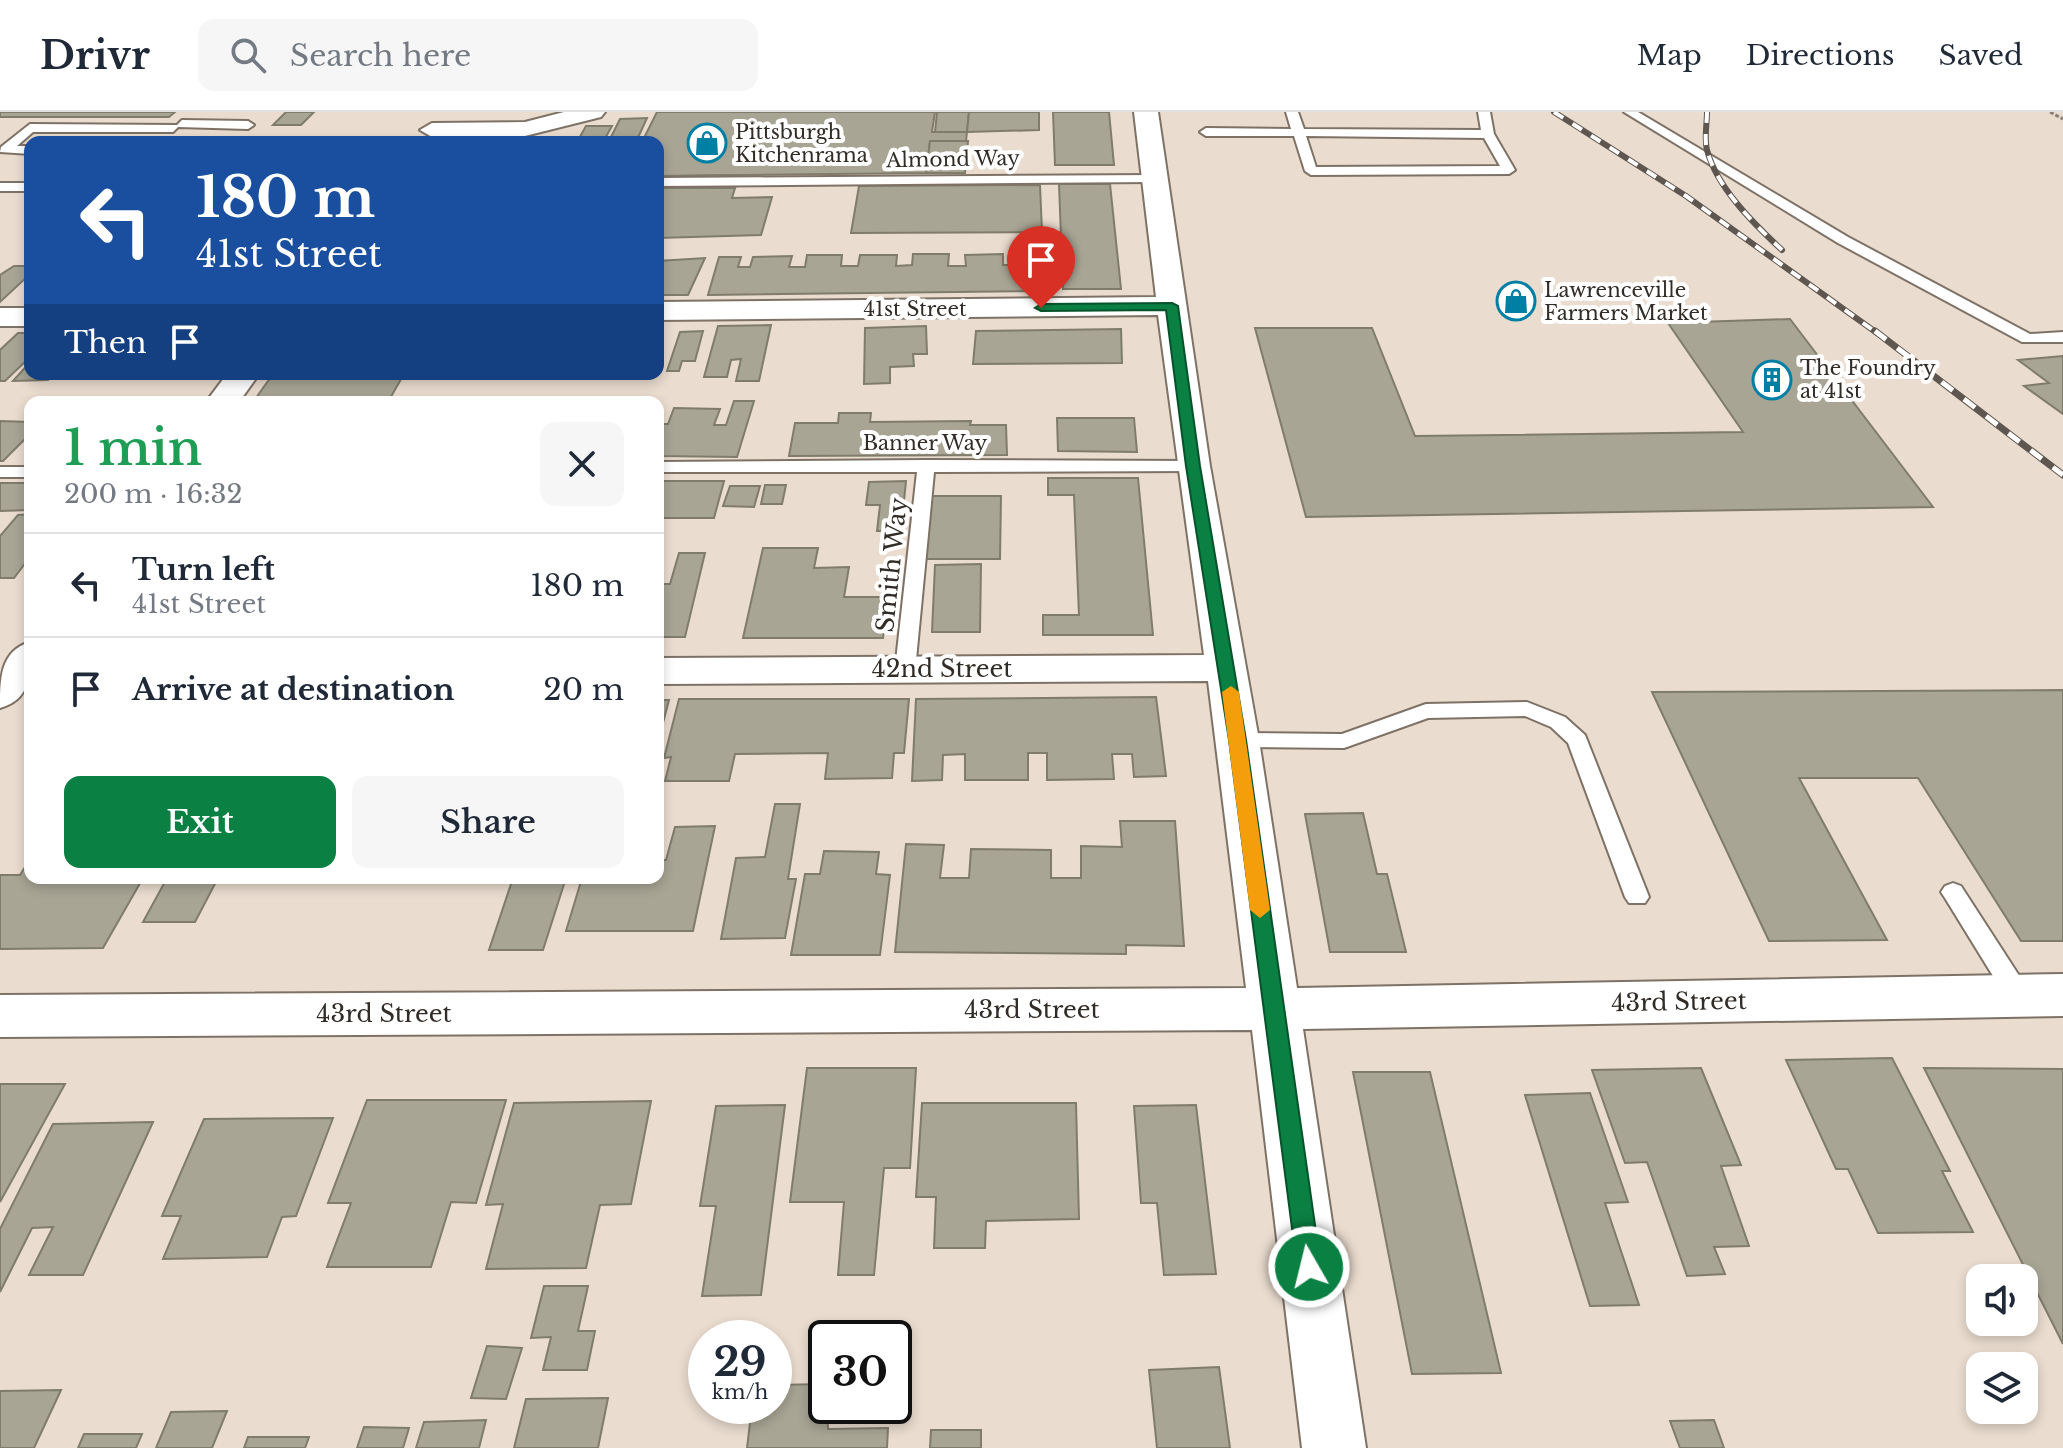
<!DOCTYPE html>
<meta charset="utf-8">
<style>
body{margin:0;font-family:"Libre Baskerville",serif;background:#f6f6f7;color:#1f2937;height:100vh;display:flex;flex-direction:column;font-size:30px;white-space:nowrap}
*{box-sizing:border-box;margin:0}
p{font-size:26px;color:#747a83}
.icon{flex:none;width:44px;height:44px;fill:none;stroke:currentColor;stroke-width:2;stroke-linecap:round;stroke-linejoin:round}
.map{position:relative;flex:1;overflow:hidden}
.drawer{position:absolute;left:24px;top:284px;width:640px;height:488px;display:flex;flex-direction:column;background:#fff;border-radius:16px;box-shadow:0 4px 12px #0003}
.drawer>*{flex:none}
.banner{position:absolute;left:24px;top:24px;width:640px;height:244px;border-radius:16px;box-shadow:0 4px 12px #0003;background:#1a4fa0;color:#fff;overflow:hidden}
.buttons{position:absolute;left:1966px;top:1152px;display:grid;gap:16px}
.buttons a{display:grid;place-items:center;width:72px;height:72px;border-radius:16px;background:#fff;box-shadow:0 4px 12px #0003;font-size:40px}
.speed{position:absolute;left:688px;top:1208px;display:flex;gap:16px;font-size:40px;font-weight:700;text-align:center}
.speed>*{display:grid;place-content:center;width:104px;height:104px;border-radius:50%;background:#fff;box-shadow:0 4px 12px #0003;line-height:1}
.speed small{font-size:20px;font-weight:400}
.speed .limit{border:4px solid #111;border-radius:12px;background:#fff;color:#111}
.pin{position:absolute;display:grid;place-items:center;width:68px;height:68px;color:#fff;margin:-82px -34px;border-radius:50% 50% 50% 0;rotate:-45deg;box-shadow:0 0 8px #0007}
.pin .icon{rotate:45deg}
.me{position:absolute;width:88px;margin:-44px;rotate:352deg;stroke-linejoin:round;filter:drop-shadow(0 0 6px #0008)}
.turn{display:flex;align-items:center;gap:28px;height:168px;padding:0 40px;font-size:36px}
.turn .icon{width:104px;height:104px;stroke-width:2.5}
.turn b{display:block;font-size:56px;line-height:68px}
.then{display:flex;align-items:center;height:76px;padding:0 40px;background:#0003;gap:16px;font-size:30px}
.round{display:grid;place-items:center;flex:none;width:84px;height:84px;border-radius:16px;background:#f6f6f7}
.headline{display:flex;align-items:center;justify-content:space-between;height:136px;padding:0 40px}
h1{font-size:48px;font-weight:600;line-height:60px;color:#1e9e55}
.cta{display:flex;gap:16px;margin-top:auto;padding:16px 40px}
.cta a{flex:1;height:92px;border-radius:16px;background:#0b8043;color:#fff;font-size:32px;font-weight:600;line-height:92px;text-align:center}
.cta a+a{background:#f6f6f7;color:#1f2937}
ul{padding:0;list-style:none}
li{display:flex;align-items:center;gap:24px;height:104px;padding:0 40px;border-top:2px solid #e0e1e3}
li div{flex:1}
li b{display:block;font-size:30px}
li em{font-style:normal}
header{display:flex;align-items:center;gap:48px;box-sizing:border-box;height:112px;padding:0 40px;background:#fff;border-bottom:2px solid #e0e1e3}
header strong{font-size:38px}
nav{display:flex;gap:44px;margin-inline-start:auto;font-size:28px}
.search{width:560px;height:72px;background:#f6f6f7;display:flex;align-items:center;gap:20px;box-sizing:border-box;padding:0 28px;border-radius:16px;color:#747a83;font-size:30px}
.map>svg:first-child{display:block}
.building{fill:#a8a595;stroke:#7f7c6c;stroke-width:2}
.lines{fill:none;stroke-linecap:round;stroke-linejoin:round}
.lane-casing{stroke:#7e7266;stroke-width:4}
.street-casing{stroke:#7e7266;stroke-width:4}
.path{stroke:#8a8077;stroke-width:3;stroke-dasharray:4 2;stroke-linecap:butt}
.lane{fill:#fff;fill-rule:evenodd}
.street{fill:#fff;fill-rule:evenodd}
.rail-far1-casing{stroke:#5e564f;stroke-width:6}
.rail-casing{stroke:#5e564f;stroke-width:7}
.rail-far1{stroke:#fff;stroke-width:4;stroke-dasharray:11;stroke-linecap:butt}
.rail{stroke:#fff;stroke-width:5;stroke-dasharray:14;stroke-linecap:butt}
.route{fill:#0b8043;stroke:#07532c;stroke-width:2}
.slow{fill:#f59e0b}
.labels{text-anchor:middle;stroke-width:8;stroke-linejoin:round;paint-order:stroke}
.far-poi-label{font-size:20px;fill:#322c27;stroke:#fff;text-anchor:start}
.far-street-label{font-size:20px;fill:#322c27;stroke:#fff}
.street-label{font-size:24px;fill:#322c27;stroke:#fff}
</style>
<header>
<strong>Drivr</strong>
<div class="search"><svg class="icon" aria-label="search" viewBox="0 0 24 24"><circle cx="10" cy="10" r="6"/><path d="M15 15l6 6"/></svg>Search here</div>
<nav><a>Map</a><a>Directions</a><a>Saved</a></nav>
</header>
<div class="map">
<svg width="2063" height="1336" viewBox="0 0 2063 1336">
<rect width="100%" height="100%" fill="#eadccf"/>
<!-- building -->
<g class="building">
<path d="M0 0H175L169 5H0Z"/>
<path d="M286 0H314L301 13H273Z"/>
<path d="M657 0H935L932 20H967L966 29H930L926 61 658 64V30H642Z"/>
<path d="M937 0H969L967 20H935Z"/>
<path d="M969 0H1039V18L967 20Z"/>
<path d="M1053 0H1109L1114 53H1055Z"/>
<path d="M647 6 636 30H616L618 25H611L620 7Z"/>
<path d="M586 14H612L603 30H577Z"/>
<path d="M930 29H968L965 61H926Z"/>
<path d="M740 63 735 76H676L681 64Z"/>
<path d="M1059 72H1110L1121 177H1063Z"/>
<path d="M1040 73 1042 120 851 121 859 74Z"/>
<path d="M658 76H735L732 86 772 85 761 123 658 126Z"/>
<path d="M1035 141 1037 179 708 183 719 145H741L738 155H750L753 145 792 144 789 155H805L807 143H842L841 154H858L860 143H897L896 154 912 153 913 142H949L948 154H966L965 143 1003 142V153H1021L1020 142Z"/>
<path d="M705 146 688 183H658V149Z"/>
<path d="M14 154H30V162L0 190V163Z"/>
<path d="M1790 207 1933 395 1306 405 1255 216H1372L1415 324 1743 320 1668 211Z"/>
<path d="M771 213 759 269H736L741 247 731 248 727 265H704L718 214Z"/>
<path d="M926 214 927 242H913L914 254 890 255V271L864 272 865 216Z"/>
<path d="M1121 217 1122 251 973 252 976 219Z"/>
<path d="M703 219 695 249H682L679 259H667L680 220Z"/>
<path d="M18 221H30V245L5 269H0V238Z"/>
<path d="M2063 244V302L2024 274 2049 271 2018 248Z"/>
<path d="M30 250V262H54L48 268 13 269Z"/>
<path d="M273 262H404L388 290H253Z"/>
<path d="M573 262H640L638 266 571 267Z"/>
<path d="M734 289H754L737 345 658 344V312H668L674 296 720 297 714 313H726Z"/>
<path d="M839 301H871L870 310 971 309 970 313H1006L1007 343 789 344 795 311H838Z"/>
<path d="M1057 306H1134L1137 340 1058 339Z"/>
<path d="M0 309 30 310V322L3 349H0Z"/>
<path d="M1048 366H1138L1153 523H1043V503H1079L1074 383H1048Z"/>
<path d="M658 369H724L714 406H658Z"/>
<path d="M906 369 901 419H877L880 393H866L869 370Z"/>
<path d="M0 371H30V398L0 399Z"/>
<path d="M765 373H786L782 392H761Z"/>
<path d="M730 374H760L754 395 723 394Z"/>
<path d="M930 384H1001L1000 447H924Z"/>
<path d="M30 402V445L14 466H0V424L18 403Z"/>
<path d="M763 436H818L814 456 849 455 844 485H888L883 526H743Z"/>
<path d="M679 441H705L685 525H658V472H670Z"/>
<path d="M981 452 980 520H932L935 453Z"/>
<path d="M2063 578V829H2021L1918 666H1799L1887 828 1769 829 1652 580Z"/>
<path d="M1156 585 1166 664 1134 665 1132 642H1112L1114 667 1047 668V641H1028V668H965V642L943 643 942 668 912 669 916 587Z"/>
<path d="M679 587H909L904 641H894L892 666 825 667 828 641 735 642 729 669H665L671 645 664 646Z"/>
<path d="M658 588H669L658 630Z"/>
<path d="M775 692H800L788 767H796L785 826 721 827 736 746 765 745Z"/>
<path d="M1363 701 1377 762H1387L1406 840H1330L1305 702Z"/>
<path d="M1120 709H1175L1184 834 1126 833V842L895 840 906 732 944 733 940 766H969L971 737 1051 738V766H1081V734L1122 735Z"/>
<path d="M715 714 693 819H566L582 766H658V748H666L675 715Z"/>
<path d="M824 739 879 740 876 762 890 763 880 843H791L805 762H820Z"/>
<path d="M30 747V766H143L103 836 0 837V763H20Z"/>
<path d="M167 766H218L195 810H143Z"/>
<path d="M513 766 565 769 543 838H489Z"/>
<path d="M1892 946 1950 1059H1942L1973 1120 1878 1121 1848 1057H1836L1786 948Z"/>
<path d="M807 956H916L910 1056H884L874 1163H838L844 1090H790Z"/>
<path d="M1701 956 1741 1053 1721 1054 1749 1134 1714 1135 1725 1162 1687 1164 1647 1050 1625 1051 1592 958Z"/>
<path d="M1924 956 2063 957V1232Z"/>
<path d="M1353 960H1430L1501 1261 1412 1262Z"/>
<path d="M0 972H65L0 1090Z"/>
<path d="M1590 981 1628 1090 1605 1091 1639 1193 1590 1194 1525 983Z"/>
<path d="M367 988H506L476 1091 451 1090 431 1155H327L351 1091H328Z"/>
<path d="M651 989 631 1092 600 1093 586 1156 486 1157 503 1092 486 1093 514 991Z"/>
<path d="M922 991H1076L1079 1107 986 1109 985 1136H934L936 1085H916Z"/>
<path d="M785 993 761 1183 702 1184 716 1094H700L716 994Z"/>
<path d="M1196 993 1216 1162 1164 1163 1157 1091H1141L1134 994Z"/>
<path d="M333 1006 296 1104 282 1105 267 1145 163 1147 181 1104H162L204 1007Z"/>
<path d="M153 1010 83 1163H29L53 1115 32 1116 0 1180V1117L53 1012Z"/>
<path d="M544 1174H588L578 1219H595L587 1258H543L551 1225 531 1226Z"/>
<path d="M487 1234 522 1236 506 1287 471 1286Z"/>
<path d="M1219 1255 1230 1336H1157L1149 1258Z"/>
<path d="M826 1272 828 1317 888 1316 887 1336H747L752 1294H774V1273Z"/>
<path d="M61 1278 34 1336H0V1279Z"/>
<path d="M608 1286 598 1336H514L526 1287Z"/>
<path d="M227 1299 212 1336H156L171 1300Z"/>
<path d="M486 1308 479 1336H416L424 1310Z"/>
<path d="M1714 1308 1724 1336H1680L1670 1309Z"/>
<path d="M364 1315 409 1316 403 1336H357Z"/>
<path d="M931 1318H981V1336H930Z"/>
<path d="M84 1322H142L136 1336H78Z"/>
<path d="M248 1325H309L305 1336H244Z"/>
</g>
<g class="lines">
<defs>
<g id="lane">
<path d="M1286 0H1298L1304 17 1481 18 1478 0H1490L1494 22 1515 58 1509 62 1311 63 1305 59 1294 24H1206L1200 20 1206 16 1291 17ZM1306 24 1484 26 1500 54 1316 55Z"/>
<path d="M1624 0H1638L1848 125 2030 222 2063 220V230H2022L1838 131Z"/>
<path d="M182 8 248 9 254 13 248 17 178 15 173 20H33L17 34H30V42L0 40 1 35 30 12 177 13Z"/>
<path d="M1158 63 1159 66 1153 70 658 74V66Z"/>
<rect x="0" y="71" width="30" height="8"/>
<path d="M926 348 1193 349 1202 354 1193 359 934 360 915 558 905 565 895 558 917 360H658V350Z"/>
<rect x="0" y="355" width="30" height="10"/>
<path d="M1527 590 1565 605 1585 623 1649 785 1645 791H1629L1625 785 1568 631 1551 615 1525 604 1428 606 1344 636 1238 635 1227 628 1238 621 1342 622 1426 592Z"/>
<path d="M1953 771 1961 774 2027 876 2031 883 2027 890 2018 893 2009 890 1945 786 1941 780 1945 774Z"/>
</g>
<g id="street">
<path d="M564 0H605L601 5 525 24 432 25 420 18 432 11 525 10Z"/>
<path d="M1134 0H1158L1210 354 1259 628 1297 876 2063 862V904L1303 917 1366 1336H1302L1252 918 0 925V883L1246 876 1208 569 658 572V546L1204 543 1158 203 658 208V190L1156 185Z"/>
<rect x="0" y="196" width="30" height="18"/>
<path d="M227 262H259L239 290H206Z"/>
<path d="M30 530C30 559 33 587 0 596 0 567 0 539 30 530Z"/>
</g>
</defs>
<!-- lane casing -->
<use href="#lane" class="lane-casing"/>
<!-- street casing -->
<use href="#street" class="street-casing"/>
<!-- path -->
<path class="path" d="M2050 0 2063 7"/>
<!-- lane -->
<use href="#lane" class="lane"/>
<!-- street -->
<use href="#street" class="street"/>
<defs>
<g id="rail-far1">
<path d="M1554 0 1686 84 1877 221"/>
<path d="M1707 0C1707 12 1704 26 1707 38 1717 76 1754 112 1782 138"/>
</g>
<path id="rail" d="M1875 219 2063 363"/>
</defs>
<!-- rail-far1 casing -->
<use href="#rail-far1" class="rail-far1-casing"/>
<!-- rail casing -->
<use href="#rail" class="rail-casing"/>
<!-- rail-far1 -->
<use href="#rail-far1" class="rail-far1"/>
<!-- rail -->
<use href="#rail" class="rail"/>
</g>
<!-- route -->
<path class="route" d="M1172 191 1178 194 1200 354 1246 628 1321 1155 1317 1163 1309 1166 1300 1163 1297 1155 1229 628 1186 354 1166 198 1041 199 1035 196 1041 192Z"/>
<!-- slow -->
<path class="slow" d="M1231 574 1239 580 1270 798 1260 806 1250 798 1222 580Z"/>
<!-- icons -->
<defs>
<symbol id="shop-ring" viewBox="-11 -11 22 22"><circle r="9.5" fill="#fff" stroke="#007fa4" stroke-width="1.5"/><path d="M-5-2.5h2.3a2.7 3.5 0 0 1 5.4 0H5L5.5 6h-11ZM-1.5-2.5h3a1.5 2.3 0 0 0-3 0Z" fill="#007fa4"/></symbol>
<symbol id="building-ring" viewBox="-11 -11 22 22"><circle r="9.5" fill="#fff" stroke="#007fa4" stroke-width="1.5"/><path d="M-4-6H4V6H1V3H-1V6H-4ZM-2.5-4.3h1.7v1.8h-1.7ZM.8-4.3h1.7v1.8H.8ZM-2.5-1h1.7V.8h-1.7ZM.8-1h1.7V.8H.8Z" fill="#007fa4"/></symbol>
</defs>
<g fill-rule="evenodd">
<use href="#shop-ring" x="685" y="9" width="44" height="44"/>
<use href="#shop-ring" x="1494" y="167" width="44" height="44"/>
<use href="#building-ring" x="1750" y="246" width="44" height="44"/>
</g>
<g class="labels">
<!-- far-poi labels -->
<g class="far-poi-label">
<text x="735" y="27">Pittsburgh<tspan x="735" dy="23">Kitchenrama</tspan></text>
<text x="1544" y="185">Lawrenceville<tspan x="1544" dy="23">Farmers Market</tspan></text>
<text x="1800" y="263">The Foundry<tspan x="1800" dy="23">at 41st</tspan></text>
</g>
<!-- far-street labels -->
<g class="far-street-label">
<text transform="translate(953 47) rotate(-1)" y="7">Almond Way</text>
<text x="915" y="204">41st Street</text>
<text x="925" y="338">Banner Way</text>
</g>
<!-- street labels -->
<g class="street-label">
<text transform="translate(892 453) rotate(-84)" y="8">Smith Way</text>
<text x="942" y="565">42nd Street</text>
<text transform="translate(1679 890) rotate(-1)" y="8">43rd Street</text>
<text x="1032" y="906">43rd Street</text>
<text x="384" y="910">43rd Street</text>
</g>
</g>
</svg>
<div class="buttons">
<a><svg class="icon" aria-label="sound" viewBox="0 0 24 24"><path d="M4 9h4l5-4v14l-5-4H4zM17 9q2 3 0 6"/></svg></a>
<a><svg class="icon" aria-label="layers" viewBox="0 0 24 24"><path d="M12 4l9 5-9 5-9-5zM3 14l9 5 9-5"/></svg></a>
</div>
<div class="speed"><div>29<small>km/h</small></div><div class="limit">30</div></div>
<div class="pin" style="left:1041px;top:196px;background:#d93025"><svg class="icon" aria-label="arrive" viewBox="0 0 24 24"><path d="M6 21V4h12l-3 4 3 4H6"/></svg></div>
<svg class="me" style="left:1309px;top:1155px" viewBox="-20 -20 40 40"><circle r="17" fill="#0b8043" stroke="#fff" stroke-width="3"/><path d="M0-11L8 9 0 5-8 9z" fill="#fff"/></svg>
<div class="banner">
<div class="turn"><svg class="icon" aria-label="left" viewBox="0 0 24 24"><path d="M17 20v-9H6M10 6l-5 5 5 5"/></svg><div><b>180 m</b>41st Street</div></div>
<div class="then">Then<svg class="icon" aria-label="arrive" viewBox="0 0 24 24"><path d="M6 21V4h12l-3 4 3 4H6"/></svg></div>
</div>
<section class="drawer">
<div class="headline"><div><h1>1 min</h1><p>200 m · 16:32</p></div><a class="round"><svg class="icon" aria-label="close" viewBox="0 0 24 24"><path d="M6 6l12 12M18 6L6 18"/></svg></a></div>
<ul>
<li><svg class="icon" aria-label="left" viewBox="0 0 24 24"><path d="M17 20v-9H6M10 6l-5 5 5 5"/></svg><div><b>Turn left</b><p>41st Street</p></div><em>180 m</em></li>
<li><svg class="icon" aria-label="arrive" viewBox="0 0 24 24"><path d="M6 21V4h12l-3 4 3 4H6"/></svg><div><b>Arrive at destination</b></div><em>20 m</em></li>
</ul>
<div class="cta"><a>Exit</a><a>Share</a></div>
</section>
</div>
